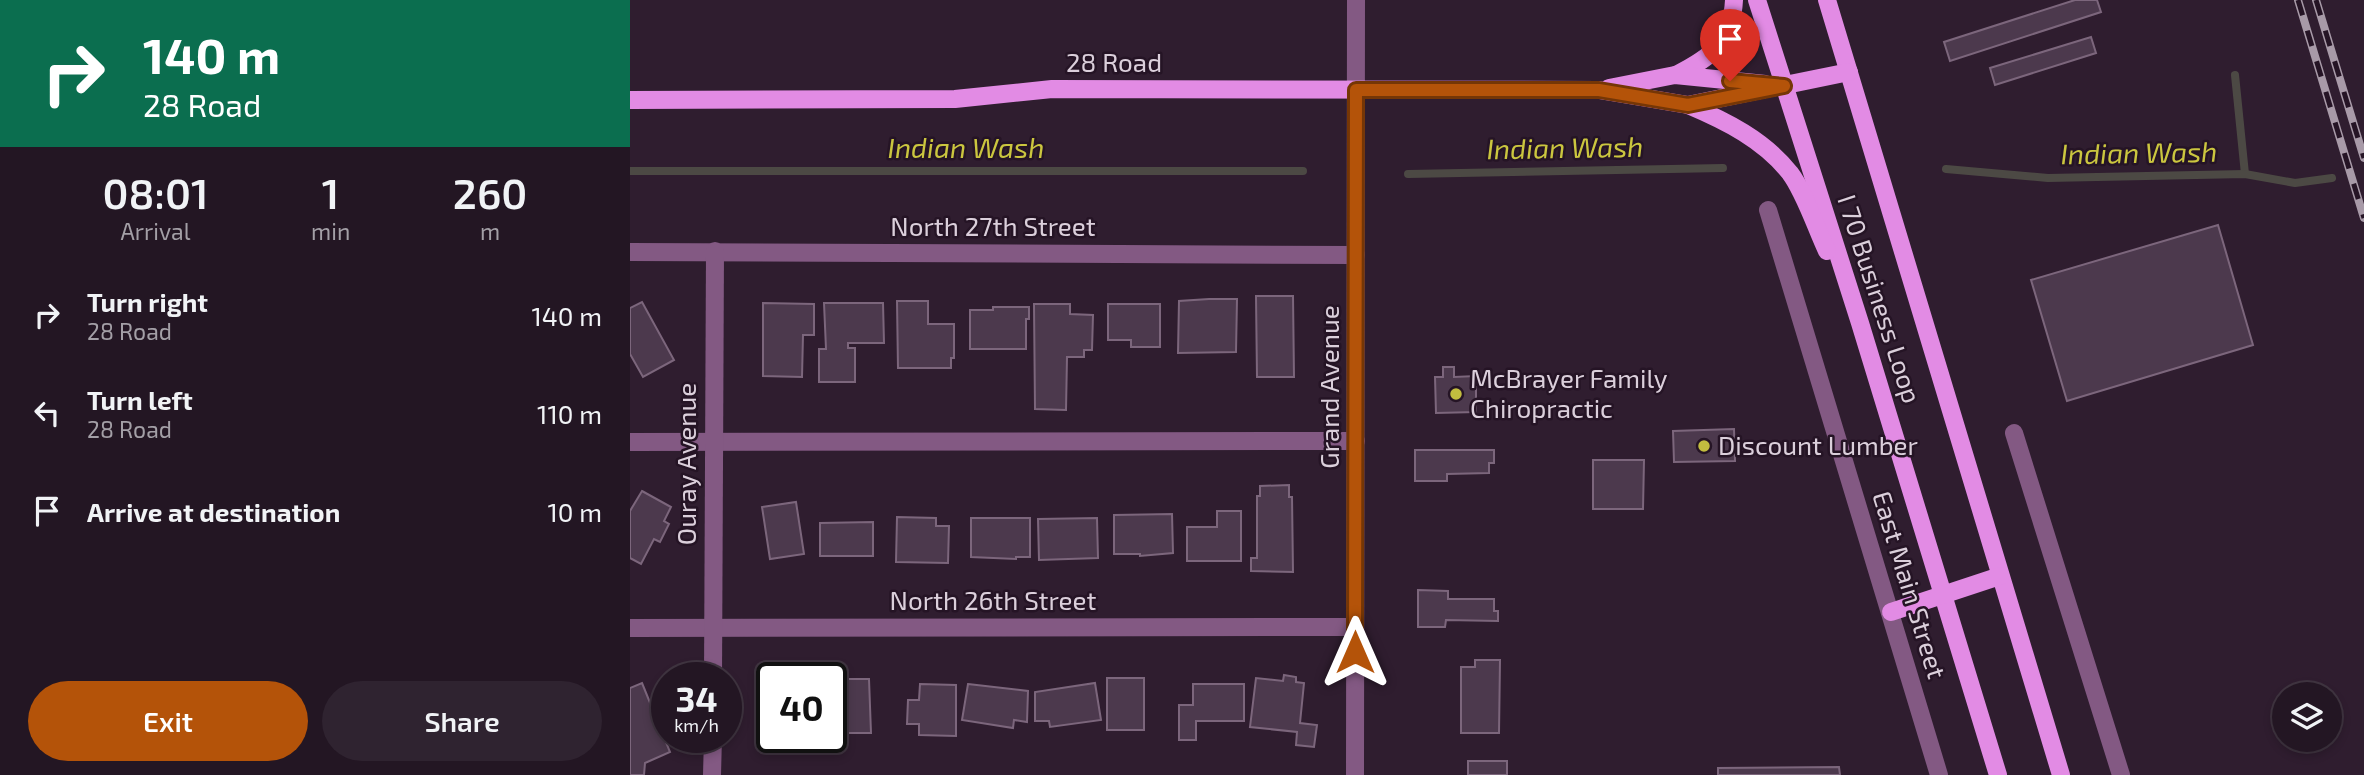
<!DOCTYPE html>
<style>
body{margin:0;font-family:"Exo 2",sans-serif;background:#2f2330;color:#f1f3f6;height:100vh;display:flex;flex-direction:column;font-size:26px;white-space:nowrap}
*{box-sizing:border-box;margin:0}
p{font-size:23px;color:#a39fa6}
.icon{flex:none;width:38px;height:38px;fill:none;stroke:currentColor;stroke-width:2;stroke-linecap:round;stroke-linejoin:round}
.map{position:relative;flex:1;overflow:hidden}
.details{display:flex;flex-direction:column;background:#231623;width:630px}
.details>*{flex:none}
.banner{background:#0b6e4f;color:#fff;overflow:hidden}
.buttons{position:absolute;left:1642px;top:682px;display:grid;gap:14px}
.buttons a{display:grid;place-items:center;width:70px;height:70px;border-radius:50%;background:#231623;box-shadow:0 4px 10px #0003,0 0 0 2px #403541;font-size:35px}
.speed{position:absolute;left:21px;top:662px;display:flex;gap:14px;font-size:35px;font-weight:700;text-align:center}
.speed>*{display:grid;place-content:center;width:91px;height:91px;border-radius:50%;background:#231623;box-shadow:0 4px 10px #0003,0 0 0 2px #403541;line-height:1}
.speed small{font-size:18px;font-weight:400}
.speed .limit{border:4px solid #111;border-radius:10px;background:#fff;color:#111}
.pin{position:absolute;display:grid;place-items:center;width:60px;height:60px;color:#fff;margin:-72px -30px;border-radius:50% 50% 50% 0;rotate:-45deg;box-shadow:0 0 7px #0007}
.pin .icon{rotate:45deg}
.me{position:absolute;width:77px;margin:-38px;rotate:0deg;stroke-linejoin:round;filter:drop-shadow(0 0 5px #0008)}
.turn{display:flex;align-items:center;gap:24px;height:147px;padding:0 28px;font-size:32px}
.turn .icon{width:91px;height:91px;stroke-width:2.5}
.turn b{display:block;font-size:49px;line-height:60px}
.eta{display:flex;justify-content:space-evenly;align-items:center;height:119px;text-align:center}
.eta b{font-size:42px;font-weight:600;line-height:49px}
.button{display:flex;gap:14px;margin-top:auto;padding:14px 28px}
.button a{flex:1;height:80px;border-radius:42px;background:#b45309;color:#fff;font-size:28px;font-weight:600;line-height:80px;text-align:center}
.button a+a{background:#2f2330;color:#f1f3f6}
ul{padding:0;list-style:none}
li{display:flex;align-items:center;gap:21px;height:98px;padding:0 28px}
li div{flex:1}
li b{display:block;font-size:26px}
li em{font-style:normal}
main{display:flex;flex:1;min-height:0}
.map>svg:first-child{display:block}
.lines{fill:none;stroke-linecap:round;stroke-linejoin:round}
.stream{stroke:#4c4944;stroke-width:8}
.building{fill:#4c394d;stroke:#7c667c;stroke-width:2}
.minor{stroke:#835983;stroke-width:18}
.major{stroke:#e28be4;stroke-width:18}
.rail-casing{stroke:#a89aa8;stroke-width:8}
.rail{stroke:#251425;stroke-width:5;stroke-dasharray:16;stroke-linecap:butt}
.route-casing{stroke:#753606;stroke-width:18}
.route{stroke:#b45309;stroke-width:12}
.poi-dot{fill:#c2bd3f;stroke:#251425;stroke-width:2.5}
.labels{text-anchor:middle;stroke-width:5;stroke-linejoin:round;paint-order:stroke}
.street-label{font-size:26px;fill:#dbcfdb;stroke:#251425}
.poi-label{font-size:26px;fill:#dbcfdb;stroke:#251425;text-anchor:start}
.water-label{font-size:28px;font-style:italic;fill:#cbc63f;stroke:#251425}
</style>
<main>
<section class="details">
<div class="banner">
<div class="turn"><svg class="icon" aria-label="right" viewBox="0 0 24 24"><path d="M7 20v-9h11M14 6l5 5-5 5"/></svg><div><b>140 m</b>28 Road</div></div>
</div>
<div class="eta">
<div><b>08:01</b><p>Arrival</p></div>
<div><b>1</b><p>min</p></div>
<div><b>260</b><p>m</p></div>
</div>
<ul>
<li><svg class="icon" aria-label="right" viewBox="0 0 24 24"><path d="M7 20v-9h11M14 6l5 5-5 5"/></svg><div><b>Turn right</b><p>28 Road</p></div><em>140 m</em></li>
<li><svg class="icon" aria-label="left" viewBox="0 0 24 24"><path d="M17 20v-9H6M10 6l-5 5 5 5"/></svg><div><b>Turn left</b><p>28 Road</p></div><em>110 m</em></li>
<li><svg class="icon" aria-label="arrive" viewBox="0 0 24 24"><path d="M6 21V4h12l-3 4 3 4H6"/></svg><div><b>Arrive at destination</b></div><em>10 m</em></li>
</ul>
<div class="button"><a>Exit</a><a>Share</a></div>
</section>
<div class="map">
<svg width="1734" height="775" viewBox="0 0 1734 775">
<rect width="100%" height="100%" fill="#2f1d2f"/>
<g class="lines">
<!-- stream -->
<g class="stream">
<path d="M1605 75 1615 174"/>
<path d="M1316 169 1418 178 1615 174 1665 183 1702 178"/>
<path d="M0 171H673"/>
<path d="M778 174 1093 168"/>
</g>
</g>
<!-- building -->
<g class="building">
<path d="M1445 0H1467L1471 12 1320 61 1314 42Z"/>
<path d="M1461 37 1466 53 1365 85 1360 68Z"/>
<path d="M1588 225 1623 345 1437 401 1401 280Z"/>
<path d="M626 296H663L664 377H627Z"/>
<path d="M579 299H607L606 352 548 353 549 301Z"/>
<path d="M267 301H298V324H324V358H321V368H268Z"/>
<path d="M12 302 44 360 13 377 0 354V308Z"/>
<path d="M133 303 184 304V335H173L172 377 133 376Z"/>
<path d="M194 303H253L254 343H218V348H225V382H189V349H196Z"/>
<path d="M404 304H440V314L463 315 462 350H454V357H437L436 410 405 409Z"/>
<path d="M478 304H530V347H501V340H478Z"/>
<path d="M363 307H399V319H396V349H340V310H363Z"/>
<path d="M813 367H824V377L846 376V412L806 413 805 377H813Z"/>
<path d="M1104 429 1105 461 1044 462 1043 431Z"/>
<path d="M785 450H864V463H859V473L817 474V481H785Z"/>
<path d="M963 460H1014L1013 509H963Z"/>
<path d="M659 485V497H662L663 572 621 571V558H627V496H630V486Z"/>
<path d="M12 491 41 507 34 521 39 524 30 542 24 539 11 564 0 558V511Z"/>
<path d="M166 502 174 554 140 559 132 507Z"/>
<path d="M587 511H611V561H557V527H587Z"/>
<path d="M542 514 543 553 510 556V554H484V515Z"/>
<path d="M267 517 306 518V526H319L318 563 266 562Z"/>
<path d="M341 518H400V557H386V559L341 557Z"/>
<path d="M467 518 468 558 409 560 408 519Z"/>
<path d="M243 522V556H190V523Z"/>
<path d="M788 590 818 591V599H864V611H868V621L816 620 815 627H788Z"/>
<path d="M845 660H870L869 733H831V667H845Z"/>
<path d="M654 675 666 677V682L674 683 670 723 687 725 684 747 666 745 667 732 620 727 626 678 653 681Z"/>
<rect x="477" y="678" width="37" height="52"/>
<path d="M201 679H239L241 733H201Z"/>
<path d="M12 683 40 752 15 763 14 775H0V688Z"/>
<path d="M142 683V733L136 734 128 685Z"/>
<path d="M465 683 471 720 420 727 419 721H405V692Z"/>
<path d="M290 684 326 685V736L289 735V724H277L278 700H289Z"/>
<path d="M338 684 398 691 397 722 384 720 383 728 332 720Z"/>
<path d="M563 684H614V721H566V740H549V705H563Z"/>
<rect x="838" y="761" width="39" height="14"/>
<path d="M1209 767 1210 775H1088V768Z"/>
</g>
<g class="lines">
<!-- minor -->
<g class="minor">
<path d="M1138 210 1309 775"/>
<path d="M0 252 726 255"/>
<path d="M1384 433 1491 775"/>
<path d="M0 442 726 441"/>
<path d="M0 628 725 627"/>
<path d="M83 677 85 251"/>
<path d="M82 775 83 737"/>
<path d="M725 775 726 0"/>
</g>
<!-- major -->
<g class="major">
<path d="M1127 0 1230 323 1368 775"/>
<path d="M1197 0 1431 775"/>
<path d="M1046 75C1082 57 1102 42 1104 0"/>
<path d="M979 88 1045 75 1135 84"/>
<path d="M0 100 325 99 422 89 969 90 1058 105 1219 72"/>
<path d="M1058 105C1096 121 1134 140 1160 173 1175 193 1186 228 1197 251"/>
<path d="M1261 612 1370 576"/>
</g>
<defs>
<g id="rail">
<path d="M1668 0 1734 218"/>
<path d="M1686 0 1734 158"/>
</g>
</defs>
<!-- rail casing -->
<use href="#rail" class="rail-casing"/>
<!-- rail -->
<use href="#rail" class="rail"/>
</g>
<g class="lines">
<defs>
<path id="route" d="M725 652 726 90H969L1058 105 1154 86 1100 81"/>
</defs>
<!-- route casing -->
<use href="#route" class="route-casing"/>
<!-- route -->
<use href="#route" class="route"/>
</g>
<!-- markers -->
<g class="poi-dot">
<circle cx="826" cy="394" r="7"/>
<circle cx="1074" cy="446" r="7"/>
</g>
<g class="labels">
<!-- street labels -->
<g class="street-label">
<text x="484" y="72">28 Road</text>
<text x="363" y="236">North 27th Street</text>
<text transform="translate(1249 299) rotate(72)" y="9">I 70 Business Loop</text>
<text transform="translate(700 387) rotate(-90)" y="9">Grand Avenue</text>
<text transform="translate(57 464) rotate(-90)" y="9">Ouray Avenue</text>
<text transform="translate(1279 585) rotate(73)" y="9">East Main Street</text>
<text x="363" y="610">North 26th Street</text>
</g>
<!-- poi labels -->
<g class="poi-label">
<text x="840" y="388">McBrayer Family<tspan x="840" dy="30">Chiropractic</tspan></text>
<text x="1088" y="455">Discount Lumber</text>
</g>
<!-- water labels -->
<g class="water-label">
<text x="336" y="158">Indian Wash</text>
<text transform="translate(935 148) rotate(-1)" y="10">Indian Wash</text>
<text transform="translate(1509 153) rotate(-1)" y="10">Indian Wash</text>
</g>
</g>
</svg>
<div class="buttons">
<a><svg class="icon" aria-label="layers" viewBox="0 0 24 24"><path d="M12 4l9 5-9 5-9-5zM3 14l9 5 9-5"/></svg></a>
</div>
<div class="speed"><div>34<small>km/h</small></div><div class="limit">40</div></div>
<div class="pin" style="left:1100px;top:81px;background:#d93025"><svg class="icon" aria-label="arrive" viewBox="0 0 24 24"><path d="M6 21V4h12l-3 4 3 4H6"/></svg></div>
<svg class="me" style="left:725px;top:652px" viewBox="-20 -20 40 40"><path d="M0-17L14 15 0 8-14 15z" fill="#b45309" stroke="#fff" stroke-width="4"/></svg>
</div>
</main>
